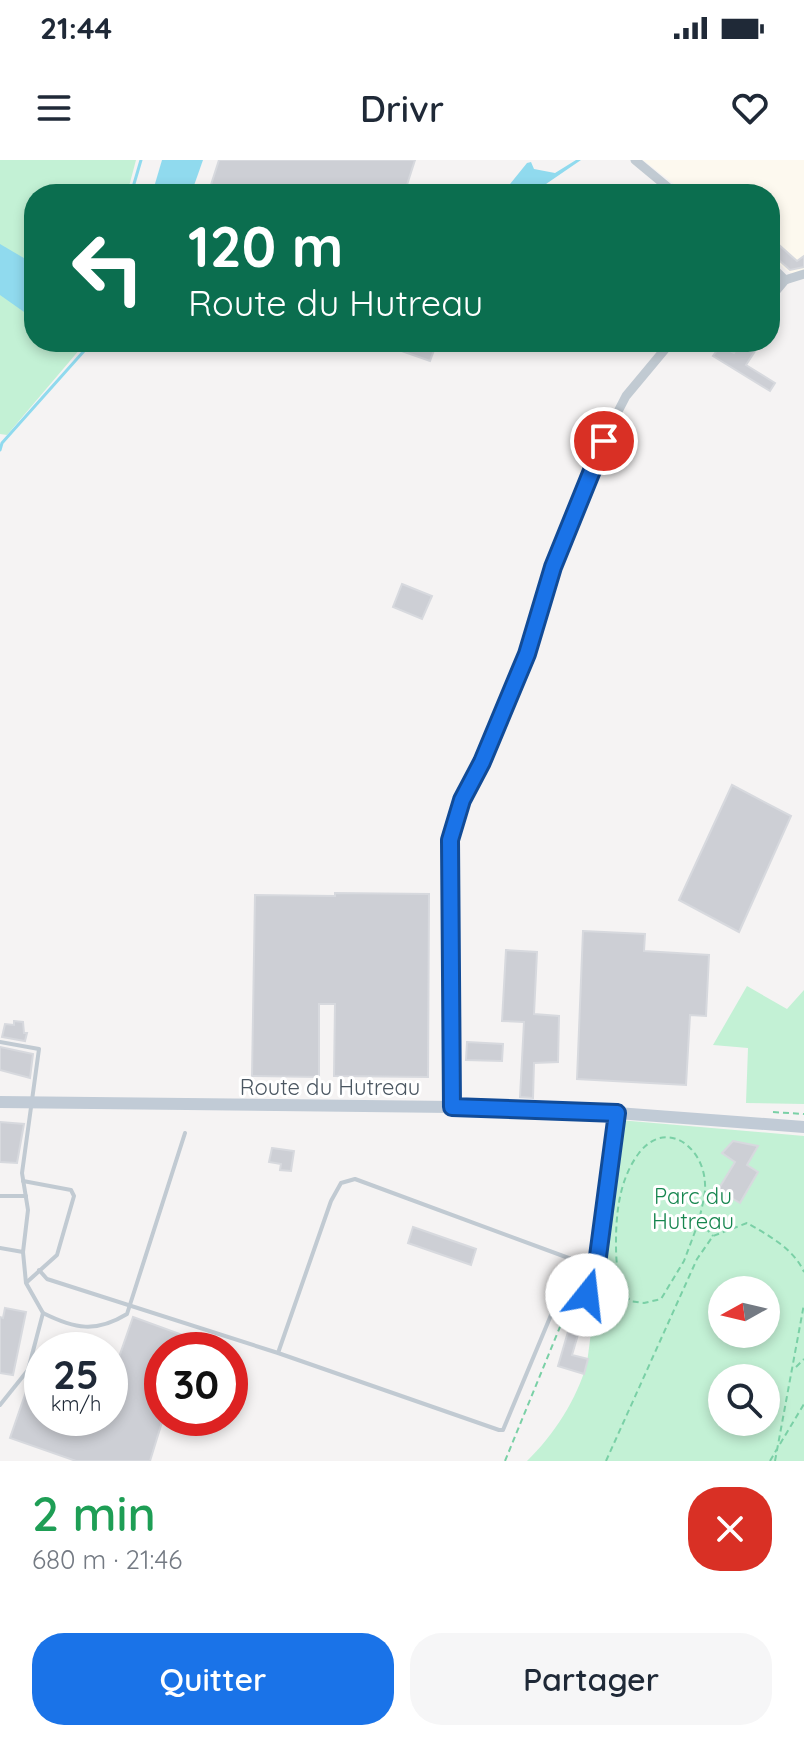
<!DOCTYPE html>
<html lang="fr">
<meta charset="utf-8">
<style>
body{margin:0;font-family:Quicksand,sans-serif;background:#f6f6f7;color:#1f2937;height:100vh;display:flex;flex-direction:column;font-size:30px;white-space:nowrap}
*{box-sizing:border-box;margin:0}
p{font-size:26px;color:#747a83}
.icon{flex:none;width:44px;height:44px;fill:none;stroke:currentColor;stroke-width:2;stroke-linecap:round;stroke-linejoin:round}
.map{position:relative;height:1301px;overflow:hidden}
.panel{display:flex;flex-direction:column;background:#fff;flex:1}
.panel>*{flex:none}
.guide{position:absolute;left:24px;top:24px;width:756px;height:168px;border-radius:32px;box-shadow:0 4px 12px #0003;background:#0b6e4f;color:#fff;overflow:hidden}
.needle{width:52px;rotate:262deg}
.fabs{position:absolute;left:708px;top:1116px;display:grid;gap:16px}
.fabs a{display:grid;place-items:center;width:72px;height:72px;border-radius:50%;background:#fff;box-shadow:0 4px 12px #0003;font-size:40px}
.speed{position:absolute;left:24px;top:1172px;display:flex;gap:16px;font-size:40px;font-weight:700;text-align:center}
.speed>*{display:grid;place-content:center;width:104px;height:104px;border-radius:50%;background:#fff;box-shadow:0 4px 12px #0003;line-height:1}
.speed small{font-size:20px;font-weight:400}
.speed .limit{border:12px solid #d22;background:#fff;color:#111}
.pin{position:absolute;display:grid;place-items:center;width:68px;height:68px;color:#fff;margin:-34px;border:4px solid #fff;border-radius:50%;box-shadow:0 2px 8px #0007}
.me{position:absolute;width:88px;margin:-44px;rotate:16deg;stroke-linejoin:round;filter:drop-shadow(0 0 6px #0008)}
.turn{display:flex;align-items:center;gap:28px;height:168px;padding:0 32px;font-size:36px}
.turn .icon{width:104px;height:104px;stroke-width:2.5}
.turn b{display:block;font-size:56px;line-height:68px}
.round{display:grid;place-items:center;flex:none;width:84px;height:84px;border-radius:32px;background:#f6f6f7}
.summary{display:flex;align-items:center;justify-content:space-between;height:136px;padding:0 32px}
h1{font-size:48px;font-weight:600;line-height:60px;color:#1e9e55}
.action{display:flex;gap:16px;margin-top:auto;padding:16px 32px}
.action a{flex:1;height:92px;border-radius:32px;background:#1a73e8;color:#fff;font-size:32px;font-weight:600;line-height:92px;text-align:center}
.action a+a{background:#f6f6f7;color:#1f2937}
.status{display:flex;justify-content:space-between;align-items:center;height:56px;padding:0 40px;background:#fff;direction:ltr}
.status svg{height:22px;fill:currentColor}
header{display:flex;justify-content:space-between;align-items:center;height:104px;padding:0 32px;background:#fff;font-size:36px;font-weight:600}
.map>svg:first-child{display:block}
.commercial{fill:#fdf9ef}
.green{fill:#c3f1d5;fill-rule:evenodd}
.water{fill:#90daee}
.lines{fill:none;stroke-linecap:round;stroke-linejoin:round}
.stream{stroke:#90daee;stroke-width:3}
.building{fill:#cdcfd5;stroke:#d7d9de;stroke-width:2}
.path{stroke:#7ad0a6;stroke-width:2;stroke-dasharray:6 4;stroke-linecap:butt}
.lane{stroke:#c1cad2;stroke-width:4}
.street{stroke:#c1cad2;stroke-width:9}
.secondary{stroke:#c1cbd6;stroke-width:12}
.route-casing{stroke:#114b97;stroke-width:20}
.route{stroke:#1a73e8;stroke-width:14}
.labels{text-anchor:middle;stroke-width:6;stroke-linejoin:round;paint-order:stroke}
.street-label{font-size:22px;fill:#4a5661;stroke:#fff}
.park-label{font-size:22px;fill:#17864f;stroke:#fff}
</style>
<div class="status"><b>21:44</b><svg viewBox="0 0 49 12"><path d="M0 12V9h3v3zM5 12V6h3v6zM10 12V3h3v9zM15 12V0h3v12zM26 1h20v11H26zM47 4h2v5h-2z"/></svg></div>
<header><svg class="icon" aria-label="menu" viewBox="0 0 24 24"><path d="M4 6h16M4 12h16M4 18h16"/></svg>Drivr<svg class="icon" aria-label="heart" viewBox="0 0 24 24"><path d="M12 20l-8-8c-3-5 5-10 8-4 3-6 11-1 8 4z"/></svg></header>
<div class="map">
<svg width="804" height="1301" viewBox="0 0 804 1301">
<rect width="100%" height="100%" fill="#f5f3f3"/>
<!-- commercial -->
<path class="commercial" d="M643 0H804V113L797 118 770 97V34H687Z"/>
<!-- green -->
<g class="green">
<path d="M0 0H136L127 34H34V182H86L7 275 0 274Z"/>
<path d="M747 826 787 849 804 830V944L746 943 748 888 713 885Z"/>
<path d="M619 960 804 976V1301H527C554 1275 577 1239 587 1203ZM722 1130H766V1174H722ZM722 1218H766V1262H722Z"/>
</g>
<!-- water -->
<g class="water">
<path d="M162 0H203L191 34H152Z"/>
<path d="M576 0H581L546 24 559 34H502L527 3 531 2 534 9 555 13Z"/>
<path d="M0 84 34 104V159L0 135Z"/>
</g>
<g class="lines">
<!-- stream -->
<g class="stream">
<path d="M131 34 141 0"/>
<path d="M0 290 2 283 92 182"/>
</g>
</g>
<!-- building -->
<g class="building">
<path d="M219 0H415L404 34H208Z"/>
<path d="M778 84 797 101 804 96V107L790 110 771 93Z"/>
<path d="M376 182H437L430 201Z"/>
<path d="M741 182H761L746 205 775 223 770 231 713 196 720 186 734 193Z"/>
<path d="M402 424 432 436 422 459 393 447Z"/>
<path d="M732 625 791 656 739 772 679 740Z"/>
<path d="M335 733 429 734 428 917 334 916 335 844H319V917L252 916 255 735 335 736Z"/>
<path d="M583 771 645 774 644 791 709 795 706 856 690 855 686 925 577 919Z"/>
<path d="M506 790 537 792 534 854 559 856 558 902 534 903 533 938 520 937 524 862 502 861Z"/>
<path d="M14 861 23 862 24 873H27L25 881 2 877 5 864 14 865Z"/>
<path d="M467 882 503 884 502 901 466 900Z"/>
<path d="M0 887 33 894 30 918 0 910Z"/>
<path d="M0 962 24 964 17 1003 0 1002Z"/>
<path d="M733 981 758 986 747 1005 758 1012 740 1043 718 1030 735 1002 722 993Z"/>
<path d="M272 988 294 991 291 1011 280 1010 281 1004 269 1002Z"/>
<path d="M413 1067 476 1089 471 1105 408 1083Z"/>
<path d="M5 1148 26 1152 13 1215 0 1213V1157L3 1158Z"/>
<path d="M133 1157 191 1178 187 1190H162V1262L150 1301H76L10 1278 28 1226 42 1231V1258H110V1223Z"/>
<path d="M572 1158 582 1161 572 1195 588 1199 584 1214 558 1206Z"/>
</g>
<g class="lines">
<!-- path -->
<g class="path">
<path d="M773 952 804 954"/>
<path d="M699 1061 684 1101 661 1139 644 1143 630 1141C617 1122 616 1104 616 1082 616 1051 620 1018 639 993 666 958 704 987 705 1024 706 1035 701 1049 699 1061L713 1076"/>
<path d="M796 1207 804 1199"/>
<path d="M780 1284 804 1244"/>
<path d="M505 1301 562 1162"/>
<path d="M606 1301 697 1099 713 1076 747 1063C768 1075 794 1089 804 1112"/>
<path d="M770 1301 777 1289"/>
<path d="M775 1301 804 1144"/>
</g>
<!-- lane -->
<g class="lane">
<path d="M0 882 39 889 22 1013 28 1050 23 1092 0 1088"/>
<path d="M23 1021 71 1030 74 1036 57 1095 27 1122"/>
<path d="M0 1036H26"/>
<path d="M23 1092 26 1123 43 1153C75 1169 96 1173 127 1154L185 973"/>
<path d="M39 1110 47 1119 278 1193 499 1270H503L574 1100 355 1019 341 1023 331 1041 278 1193"/>
<path d="M0 1245 28 1210 43 1153"/>
</g>
<!-- street -->
<g class="street">
<path d="M635 0 676 34"/>
<path d="M770 105 785 120"/>
<path d="M785 120 804 114"/>
<path d="M770 138 785 120"/>
<path d="M452 947 450 717 455 658 527 494 565 374 611 265 626 236 671 182"/>
<path d="M566 1153 587 1135 595 1119 617 953"/>
</g>
<!-- secondary -->
<path class="secondary" d="M0 942 452 947 617 953 804 967"/>
</g>
<g class="lines">
<defs>
<path id="route" d="M587 1135 595 1119 617 953 452 947 450 680 462 640 482 602 527 494 553 407 604 281"/>
</defs>
<!-- route casing -->
<use href="#route" class="route-casing"/>
<!-- route -->
<use href="#route" class="route"/>
</g>
<g class="labels">
<!-- street labels -->
<g class="street-label">
<text x="330" y="935">Route du Hutreau</text>
</g>
<!-- park labels -->
<g class="park-label">
<text x="693" y="1044">Parc du<tspan x="693" dy="25">Hutreau</tspan></text>
</g>
</g>
</svg>
<div class="fabs">
<a><svg class="needle" viewBox="-14 -14 28 28"><path d="M0-13l5 13h-10z" fill="#e53935"/><path d="M0 13l5-13h-10z" fill="#747a83"/></svg></a>
<a><svg class="icon" aria-label="search" viewBox="0 0 24 24"><circle cx="10" cy="10" r="6"/><path d="M15 15l6 6"/></svg></a>
</div>
<div class="speed"><div>25<small>km/h</small></div><div class="limit">30</div></div>
<div class="pin" style="left:604px;top:281px;background:#d93025"><svg class="icon" aria-label="arrive" viewBox="0 0 24 24"><path d="M6 21V4h12l-3 4 3 4H6"/></svg></div>
<svg class="me" style="left:587px;top:1135px" viewBox="-20 -20 40 40"><circle r="19" fill="#fff"/><path d="M0-13L10 11 0 6-10 11z" fill="#1a73e8"/></svg>
<div class="guide">
<div class="turn"><svg class="icon" aria-label="left" viewBox="0 0 24 24"><path d="M17 20v-9H6M10 6l-5 5 5 5"/></svg><div><b>120 m</b>Route du Hutreau</div></div>
</div>
</div>
<section class="panel">
<div class="summary"><div><h1>2 min</h1><p>680 m · 21:46</p></div><a class="round" style="background:#d93025;color:#fff"><svg class="icon" aria-label="close" viewBox="0 0 24 24"><path d="M6 6l12 12M18 6L6 18"/></svg></a></div>
<div class="action"><a>Quitter</a><a>Partager</a></div>
</section>
